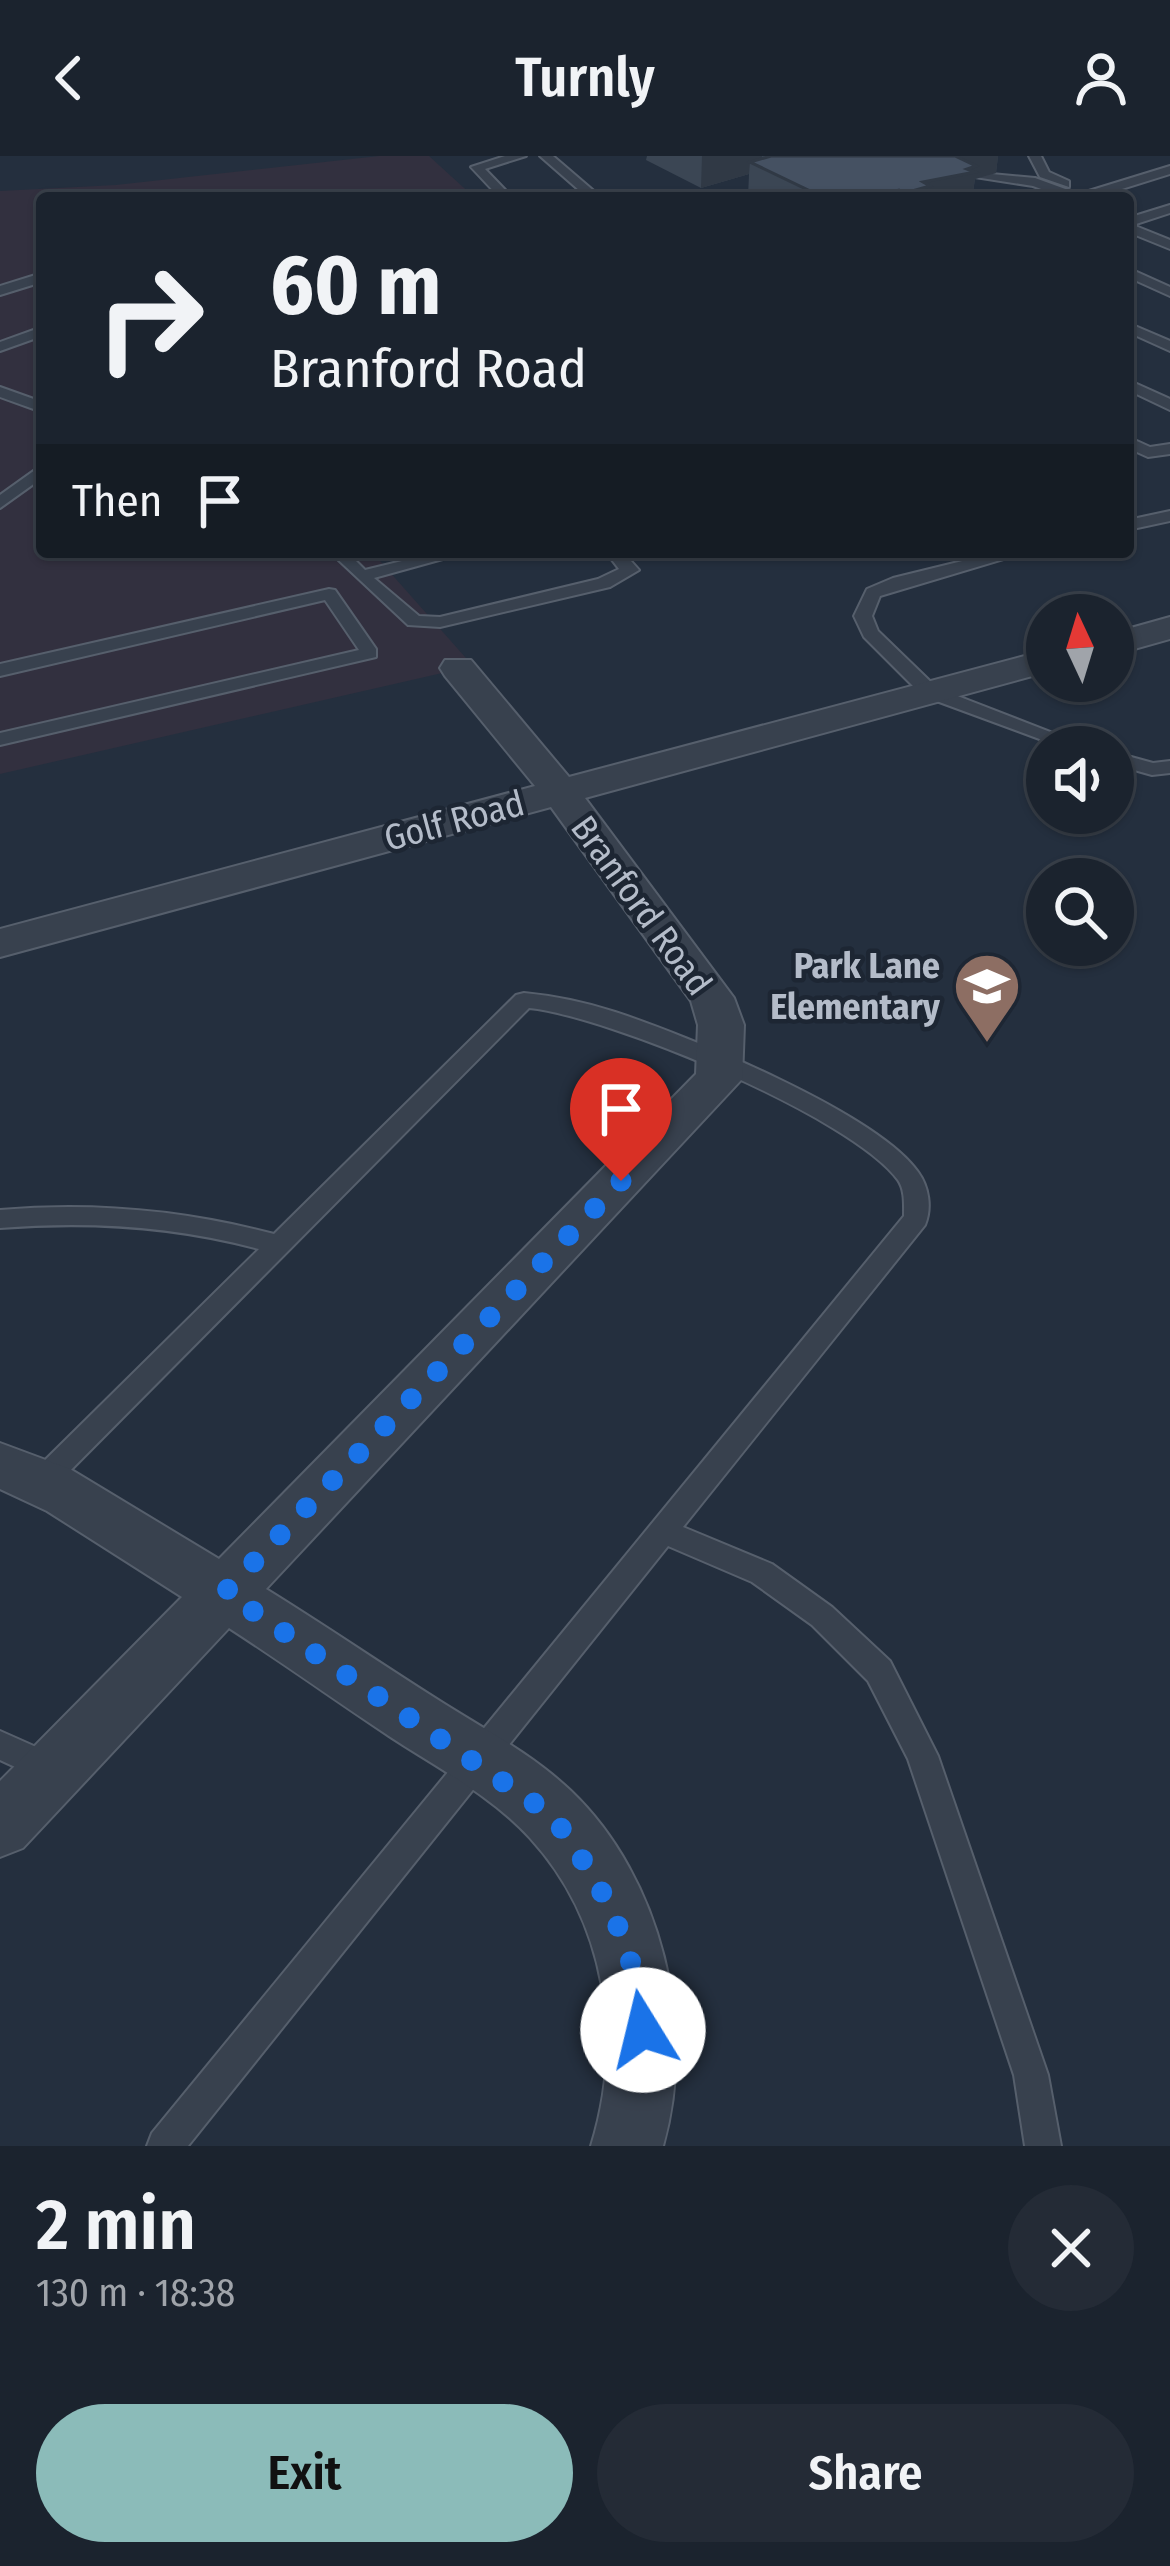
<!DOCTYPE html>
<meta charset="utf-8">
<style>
body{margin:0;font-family:"Fira Sans Condensed",sans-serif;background:#242b36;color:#f1f3f6;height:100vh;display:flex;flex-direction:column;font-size:45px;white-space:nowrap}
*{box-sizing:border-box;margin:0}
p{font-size:39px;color:#a0a4aa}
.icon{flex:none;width:66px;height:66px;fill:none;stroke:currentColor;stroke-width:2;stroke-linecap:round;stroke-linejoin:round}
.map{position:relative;height:1990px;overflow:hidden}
.drawer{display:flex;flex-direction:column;background:#1b232e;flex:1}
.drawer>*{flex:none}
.hud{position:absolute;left:36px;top:36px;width:1098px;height:366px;border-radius:12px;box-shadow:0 3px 9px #0004,0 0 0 3px #39404a;background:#1b232e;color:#f1f3f6;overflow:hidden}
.needle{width:78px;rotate:356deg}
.controls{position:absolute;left:1026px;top:438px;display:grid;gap:24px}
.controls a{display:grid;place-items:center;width:108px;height:108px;border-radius:50%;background:#1b232e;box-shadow:0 3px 9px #0004,0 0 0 3px #39404a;font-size:60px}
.pin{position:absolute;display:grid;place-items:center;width:102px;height:102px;color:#fff;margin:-123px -51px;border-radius:50% 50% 50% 0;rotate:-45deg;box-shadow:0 0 12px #0007}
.pin .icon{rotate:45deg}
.me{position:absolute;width:132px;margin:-66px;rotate:351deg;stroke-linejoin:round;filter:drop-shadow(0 0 9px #0008)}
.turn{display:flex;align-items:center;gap:42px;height:252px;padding:0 36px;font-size:54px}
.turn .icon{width:156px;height:156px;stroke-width:2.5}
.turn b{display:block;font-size:84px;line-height:102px}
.then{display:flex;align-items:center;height:114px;padding:0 36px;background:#0003;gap:24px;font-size:45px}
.round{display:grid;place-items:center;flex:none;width:126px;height:126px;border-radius:63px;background:#242b36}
.headline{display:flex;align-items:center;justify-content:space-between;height:204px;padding:0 36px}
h1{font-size:72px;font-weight:600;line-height:90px}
.cta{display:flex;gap:24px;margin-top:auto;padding:24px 36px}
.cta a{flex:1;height:138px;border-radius:72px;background:#8bbbb9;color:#111;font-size:48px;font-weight:600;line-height:138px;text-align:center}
.cta a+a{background:#242b36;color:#f1f3f6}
header{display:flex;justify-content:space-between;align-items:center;height:156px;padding:0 36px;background:#1b232e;font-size:54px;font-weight:600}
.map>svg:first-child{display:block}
.medical{fill:#32303f}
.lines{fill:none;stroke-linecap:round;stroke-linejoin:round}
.service-casing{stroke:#565f6c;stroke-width:4}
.minor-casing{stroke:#565f6c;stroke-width:4}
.service{fill:#38414e;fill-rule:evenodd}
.minor{fill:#38414e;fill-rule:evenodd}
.wall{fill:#3b4654}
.shaded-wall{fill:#303945}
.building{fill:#455162;stroke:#303945;stroke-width:3}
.route{stroke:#1a73e8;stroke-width:21;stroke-dasharray:0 37.8}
.labels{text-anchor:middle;stroke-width:9;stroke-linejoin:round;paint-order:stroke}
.street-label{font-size:36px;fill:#b4bcc9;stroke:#1d2633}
.poi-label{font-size:36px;font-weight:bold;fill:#b4bcc9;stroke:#1d2633;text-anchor:end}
</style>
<header><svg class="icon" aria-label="back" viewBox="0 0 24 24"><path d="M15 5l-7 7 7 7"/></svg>Turnly<svg class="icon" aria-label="person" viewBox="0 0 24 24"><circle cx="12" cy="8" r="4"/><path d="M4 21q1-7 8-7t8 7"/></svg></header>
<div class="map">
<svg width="1170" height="1990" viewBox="0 0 1170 1990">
<rect width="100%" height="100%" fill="#242f3e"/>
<!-- medical -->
<path class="medical" d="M379 0H429L475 42H42V396H372L473 510 0 618V35L116 29Z"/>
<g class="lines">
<defs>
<g id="service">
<path d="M505 0H526L485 13 513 42H500L471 11Z"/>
<path d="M540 0H553L602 42H588Z"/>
<path d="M1029 0H1041L1049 16 1069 25V31L1040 21Z"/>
<path d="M1170 10V18L1093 42H1066L1033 30 975 21 981 17 1035 22 1079 38Z"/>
<path d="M1170 49V57L1133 69 1170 84V93L1128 76V62Z"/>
<path d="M1128 112 1170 131V140L1128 121Z"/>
<path d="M42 117V126L0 139V130Z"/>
<path d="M1128 167 1170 185V195L1128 176Z"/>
<path d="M42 171V180L0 195V186Z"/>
<path d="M1128 224 1170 243V254L1128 234Z"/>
<path d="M0 231 42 246V256L0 241Z"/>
<path d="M1128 281 1150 291 1170 288V298L1148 301 1128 292Z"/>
<path d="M42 309V322L0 352V339Z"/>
<path d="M1170 355V365L1128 374V364Z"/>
<path d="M330 396H347L365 414 439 396H468L374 422 419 460 440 461 598 423 619 413 606 396H623L639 414 610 431 440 471 408 469Z"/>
<path d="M999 396H1027L880 440 872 460 878 475 937 532 1089 591H1061L923 540 864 481 854 460 867 433 893 422Z"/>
<path d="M329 433 335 434 376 493V501L0 589V577L359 494 325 444 0 520V508Z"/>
<path d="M1113 596 1153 607 1170 605V617L1152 619 1113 608Z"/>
<path d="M524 837C555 840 585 846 615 856 686 879 877 957 918 1016 929 1031 932 1052 925 1069L683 1371 772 1408 832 1451 890 1505 938 1600 1048 1919 1061 1990H1025L1014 1919 908 1603 868 1525 812 1469 752 1426 668 1390 188 1990H147L152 1977 904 1060C904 1048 905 1034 898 1024 851 960 608 860 529 852L53 1332 43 1336 33 1332 29 1324 33 1316 259 1093C174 1070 88 1065 0 1072V1054C94 1046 183 1054 274 1078L516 839Z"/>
<path d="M0 1575 63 1603 68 1613 63 1623 52 1628 0 1604Z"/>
</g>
<g id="minor">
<path d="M1170 461V483L1113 499V477Z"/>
<path d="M1047 494V516L585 642 734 842 744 869 742 923 266 1433C326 1470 384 1510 443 1547 486 1574 533 1599 571 1635 662 1722 697 1871 663 1990H591C624 1884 606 1765 530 1682 491 1639 436 1611 389 1580 335 1544 283 1507 229 1472L23 1692 0 1701V1625L182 1441 47 1355 0 1333V1287L70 1313 219 1403 696 918 698 869 691 845 551 651 0 801V773L535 630 445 520 440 512 445 504H471L569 621Z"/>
</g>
</defs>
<!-- service casing -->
<use href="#service" class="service-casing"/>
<!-- minor casing -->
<use href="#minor" class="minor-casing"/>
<!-- service -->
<use href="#service" class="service"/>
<!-- minor -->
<use href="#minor" class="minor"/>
</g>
<!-- wall -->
<path class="wall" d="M647 0H998L996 17 975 23 972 42H744L748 41 749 18 701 32 646 4Z"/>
<!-- shaded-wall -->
<g class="shaded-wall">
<path d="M702 0H762L761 11 750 6 749 18 701 32Z"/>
<path d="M947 0H998L996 17 975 23 972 42H905V37L923 26Z"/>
<path d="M899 34 898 42H871Z"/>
</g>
<!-- building -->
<path class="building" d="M771 0H955L976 10 967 13 975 16 923 26 930 30 905 37 899 34 871 42H813L805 38 812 36 750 6Z"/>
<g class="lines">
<!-- route -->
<path class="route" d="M621 1025 225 1436 553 1660 596 1724 623 1781 641 1840 643 1874"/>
</g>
<!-- icons -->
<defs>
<symbol id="school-pin" viewBox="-11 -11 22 30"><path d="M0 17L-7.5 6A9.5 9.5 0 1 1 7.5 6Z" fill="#8d6e63" stroke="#1d2633"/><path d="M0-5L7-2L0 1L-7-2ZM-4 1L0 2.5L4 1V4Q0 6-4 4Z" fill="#fff"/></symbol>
</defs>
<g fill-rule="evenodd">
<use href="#school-pin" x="949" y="792" width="76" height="104"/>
</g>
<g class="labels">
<!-- street labels -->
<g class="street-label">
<text transform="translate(454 664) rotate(-15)" y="13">Golf Road</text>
<text transform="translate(642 749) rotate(54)" y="13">Branford Road</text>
</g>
<!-- poi labels -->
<g class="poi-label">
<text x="940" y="822">Park Lane<tspan x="940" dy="41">Elementary</tspan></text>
</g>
</g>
</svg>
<div class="controls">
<a><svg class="needle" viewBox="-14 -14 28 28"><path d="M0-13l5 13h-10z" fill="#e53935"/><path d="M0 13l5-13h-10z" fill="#a0a4aa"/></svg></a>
<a><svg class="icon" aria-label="sound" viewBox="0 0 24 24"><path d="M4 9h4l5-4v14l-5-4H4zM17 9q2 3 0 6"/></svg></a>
<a><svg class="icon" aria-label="search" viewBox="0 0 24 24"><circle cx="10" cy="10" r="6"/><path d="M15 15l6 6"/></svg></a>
</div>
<div class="pin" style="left:621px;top:1025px;background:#d93025"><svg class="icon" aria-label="arrive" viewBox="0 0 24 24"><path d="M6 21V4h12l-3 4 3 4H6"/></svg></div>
<svg class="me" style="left:643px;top:1874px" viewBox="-20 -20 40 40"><circle r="19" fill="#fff"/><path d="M0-13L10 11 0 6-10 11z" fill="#1a73e8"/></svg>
<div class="hud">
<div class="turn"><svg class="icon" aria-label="right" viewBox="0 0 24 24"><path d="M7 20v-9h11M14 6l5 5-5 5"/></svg><div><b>60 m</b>Branford Road</div></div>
<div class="then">Then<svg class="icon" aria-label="arrive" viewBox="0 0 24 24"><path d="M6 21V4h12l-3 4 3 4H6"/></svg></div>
</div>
</div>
<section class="drawer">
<div class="headline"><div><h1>2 min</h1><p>130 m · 18:38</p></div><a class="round"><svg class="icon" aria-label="close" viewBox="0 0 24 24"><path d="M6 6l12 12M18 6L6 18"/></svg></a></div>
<div class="cta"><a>Exit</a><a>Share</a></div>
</section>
